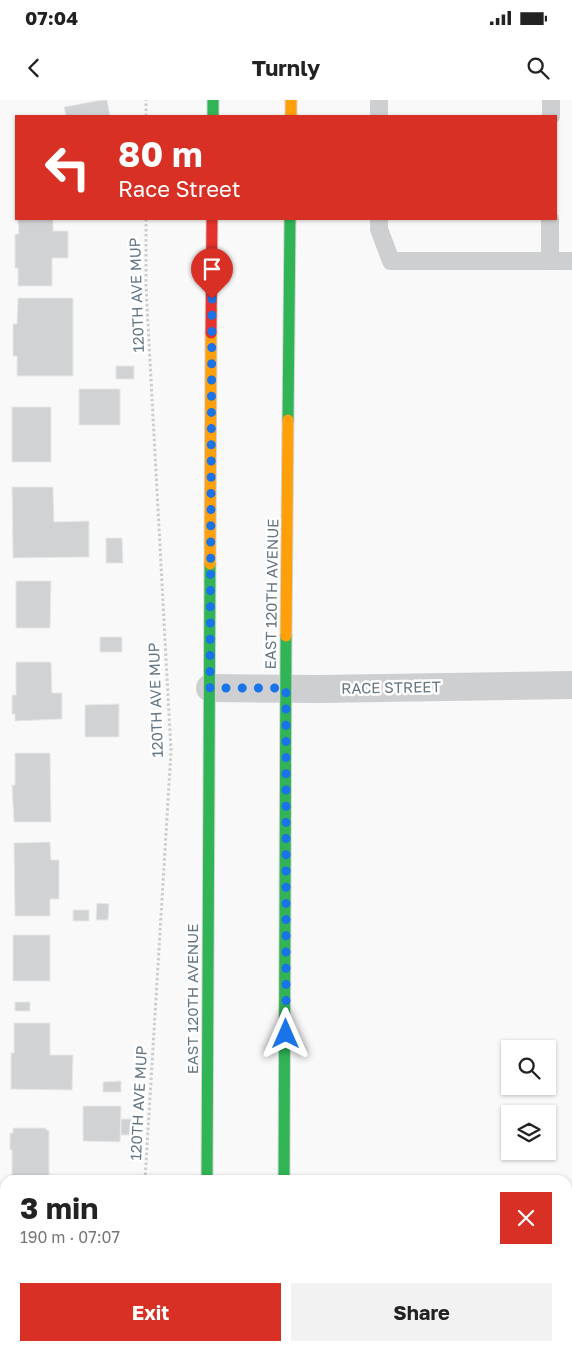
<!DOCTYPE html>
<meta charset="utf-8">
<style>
body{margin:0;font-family:"Golos Text",sans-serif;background:#f2f2f2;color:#222;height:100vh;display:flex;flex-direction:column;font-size:19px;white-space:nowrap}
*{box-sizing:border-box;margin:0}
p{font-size:16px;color:#767676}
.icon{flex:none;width:28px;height:28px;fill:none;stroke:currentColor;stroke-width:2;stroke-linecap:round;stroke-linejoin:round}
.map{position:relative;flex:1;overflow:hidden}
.panel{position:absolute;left:0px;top:1075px;width:572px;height:176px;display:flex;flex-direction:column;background:#fff;border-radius:15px 15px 0 0;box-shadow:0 1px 4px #0004}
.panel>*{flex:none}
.guide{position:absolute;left:15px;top:15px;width:542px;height:105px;border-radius:0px;box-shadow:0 1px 4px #0004;background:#d93025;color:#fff;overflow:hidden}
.controls{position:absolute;left:501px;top:940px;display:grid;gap:10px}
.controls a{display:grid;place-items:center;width:55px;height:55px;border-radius:0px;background:#fff;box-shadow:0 1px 4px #0004;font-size:25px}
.pin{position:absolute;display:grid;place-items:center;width:42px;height:42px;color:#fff;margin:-51px -21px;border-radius:50% 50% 50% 0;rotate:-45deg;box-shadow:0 0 5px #0007}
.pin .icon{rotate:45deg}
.me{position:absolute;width:55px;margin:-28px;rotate:0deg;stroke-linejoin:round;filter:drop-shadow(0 0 4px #0008)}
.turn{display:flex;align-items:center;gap:18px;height:105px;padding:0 20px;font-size:22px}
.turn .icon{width:65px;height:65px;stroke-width:2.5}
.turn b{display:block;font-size:35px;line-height:42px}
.round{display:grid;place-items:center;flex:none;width:52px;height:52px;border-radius:0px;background:#f2f2f2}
.summary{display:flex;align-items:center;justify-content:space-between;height:85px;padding:0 20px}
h1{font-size:30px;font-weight:700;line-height:38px}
.primary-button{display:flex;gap:10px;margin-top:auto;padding:10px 20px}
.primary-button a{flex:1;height:58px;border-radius:0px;background:#d93025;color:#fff;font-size:20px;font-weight:700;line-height:58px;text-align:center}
.primary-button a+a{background:#f2f2f2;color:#222}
.status{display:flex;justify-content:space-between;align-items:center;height:35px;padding:0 25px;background:#fff;direction:ltr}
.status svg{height:14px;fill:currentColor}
header{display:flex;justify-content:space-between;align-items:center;height:65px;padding:0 20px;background:#fff;font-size:22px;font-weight:700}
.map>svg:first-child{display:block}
.building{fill:#d0d2d3;stroke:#e8e8e8}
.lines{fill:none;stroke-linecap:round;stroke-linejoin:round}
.fast-casing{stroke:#d5d6d7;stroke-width:13}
.slow-casing{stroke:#d5d6d7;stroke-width:13}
.jam-casing{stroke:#d5d6d7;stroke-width:13}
.path{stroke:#cbcccd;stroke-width:3;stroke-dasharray:2.5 2.5;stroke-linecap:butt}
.lane{stroke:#cecfd0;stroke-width:18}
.street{stroke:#cecfd0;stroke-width:28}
.fast{stroke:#30b455;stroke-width:11}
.slow{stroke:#ff9f0a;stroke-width:11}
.jam{stroke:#e5322d;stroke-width:11}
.route{stroke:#1a73e8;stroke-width:9;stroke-dasharray:0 16.2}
.labels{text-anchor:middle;stroke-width:5;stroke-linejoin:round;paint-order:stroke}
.street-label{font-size:15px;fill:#657683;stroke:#fff}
</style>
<div class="status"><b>07:04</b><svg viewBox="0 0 49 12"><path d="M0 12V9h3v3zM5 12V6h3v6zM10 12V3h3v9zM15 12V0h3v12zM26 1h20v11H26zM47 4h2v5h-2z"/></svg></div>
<header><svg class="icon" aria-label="back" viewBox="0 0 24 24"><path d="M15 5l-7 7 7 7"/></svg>Turnly<svg class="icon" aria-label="search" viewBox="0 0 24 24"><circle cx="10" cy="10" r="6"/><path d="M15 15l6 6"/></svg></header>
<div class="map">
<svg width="572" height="1251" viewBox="0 0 572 1251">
<rect width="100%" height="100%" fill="#f9f9f9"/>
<!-- building -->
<g class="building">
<path d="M101 0H107L110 16H66L64 7Z"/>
<path d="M18 119H53V131H68V158H52V186H18V168H15V134H19Z"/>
<path d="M18 198H73V276H17V256H13V224H17Z"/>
<rect x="116" y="266" width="18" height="13"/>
<rect x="79" y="289" width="41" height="36"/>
<rect x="12" y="307" width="39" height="55"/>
<path d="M12 387H53L54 422 89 421V457L13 458Z"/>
<path d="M106 438H122L123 463H106Z"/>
<path d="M16 481H51L50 528H16Z"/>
<rect x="100" y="537" width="22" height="15"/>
<path d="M16 562H51L52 593H62V619L15 621V614H12V595H16Z"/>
<path d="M119 604V637H85V605Z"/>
<path d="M15 653H50L51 722H14L12 685H15Z"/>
<path d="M50 742 51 760H59V799H50V816H15L14 743Z"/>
<path d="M97 803 109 804 108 820H96Z"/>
<rect x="73" y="810" width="16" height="11"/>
<rect x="13" y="835" width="37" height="46"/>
<rect x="15" y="902" width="15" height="9"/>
<path d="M14 923H50V955H73L72 990 11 989V953H14Z"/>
<path d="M121 981V992H103V982Z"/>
<path d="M83 1006H121L120 1042 83 1041Z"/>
<rect x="121" y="1019" width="11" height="16"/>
<path d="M13 1028H46V1030H49V1080H12V1050H10V1033H13Z"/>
<rect x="12" y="1246" width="51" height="5"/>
</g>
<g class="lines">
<defs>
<g id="fast">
<path d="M213 0V16"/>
<path d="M288 320 290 119"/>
<path d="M207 1080 210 464"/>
<path d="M284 1080 286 536"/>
<path d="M205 1246V1251"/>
<path d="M282 1246V1251"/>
</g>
<g id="slow">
<path d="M291 0V16"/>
<path d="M210 464 211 233"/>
<path d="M286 536 288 320"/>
</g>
<path id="jam" d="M211 233 212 119"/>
</defs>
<!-- fast casing -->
<use href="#fast" class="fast-casing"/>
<!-- slow casing -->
<use href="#slow" class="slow-casing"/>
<!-- jam casing -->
<use href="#jam" class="jam-casing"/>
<!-- path -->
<g class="path">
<path d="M146 16V0"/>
<path d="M145 1080 171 651 146 186V119"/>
<path d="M137 1246V1251"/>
</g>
<!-- lane -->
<g class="lane">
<path d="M379 0V16"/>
<path d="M551 16V0"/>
<path d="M379 119V129L391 161H572"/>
<path d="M550 161V119"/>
</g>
<!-- street -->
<path class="street" d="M210 588 319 589 572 585"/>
<!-- fast -->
<use href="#fast" class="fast"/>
<!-- slow -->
<use href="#slow" class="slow"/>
<!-- jam -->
<use href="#jam" class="jam"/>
</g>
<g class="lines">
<!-- route -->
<path class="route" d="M212 199 210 588H286V934"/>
</g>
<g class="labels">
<!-- street labels -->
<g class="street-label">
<text transform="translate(137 195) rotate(-92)" y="5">120TH AVE MUP</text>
<text transform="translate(272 494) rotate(-89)" y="5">EAST 120TH AVENUE</text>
<text transform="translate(391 588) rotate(-1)" y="5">RACE STREET</text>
<text transform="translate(156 600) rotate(-92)" y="5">120TH AVE MUP</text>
<text transform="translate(193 899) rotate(-90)" y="5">EAST 120TH AVENUE</text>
<text transform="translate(139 1003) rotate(-87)" y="5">120TH AVE MUP</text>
</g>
</g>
</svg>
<div class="controls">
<a><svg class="icon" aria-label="search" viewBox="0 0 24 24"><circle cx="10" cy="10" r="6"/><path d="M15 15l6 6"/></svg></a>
<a><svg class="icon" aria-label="layers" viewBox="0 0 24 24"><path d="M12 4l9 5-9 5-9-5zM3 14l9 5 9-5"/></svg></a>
</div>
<div class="pin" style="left:212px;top:199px;background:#d93025"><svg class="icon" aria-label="arrive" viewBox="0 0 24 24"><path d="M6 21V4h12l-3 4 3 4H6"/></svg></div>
<svg class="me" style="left:286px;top:934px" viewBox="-20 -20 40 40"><path d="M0-17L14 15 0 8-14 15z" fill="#1a73e8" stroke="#fff" stroke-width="4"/></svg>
<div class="guide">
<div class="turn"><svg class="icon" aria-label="left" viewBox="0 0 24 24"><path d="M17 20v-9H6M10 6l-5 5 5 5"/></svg><div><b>80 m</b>Race Street</div></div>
</div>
<section class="panel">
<div class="summary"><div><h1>3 min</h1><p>190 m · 07:07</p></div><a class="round" style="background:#d93025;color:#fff"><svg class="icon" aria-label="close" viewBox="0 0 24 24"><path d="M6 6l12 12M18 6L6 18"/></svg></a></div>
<div class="primary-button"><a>Exit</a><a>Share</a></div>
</section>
</div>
